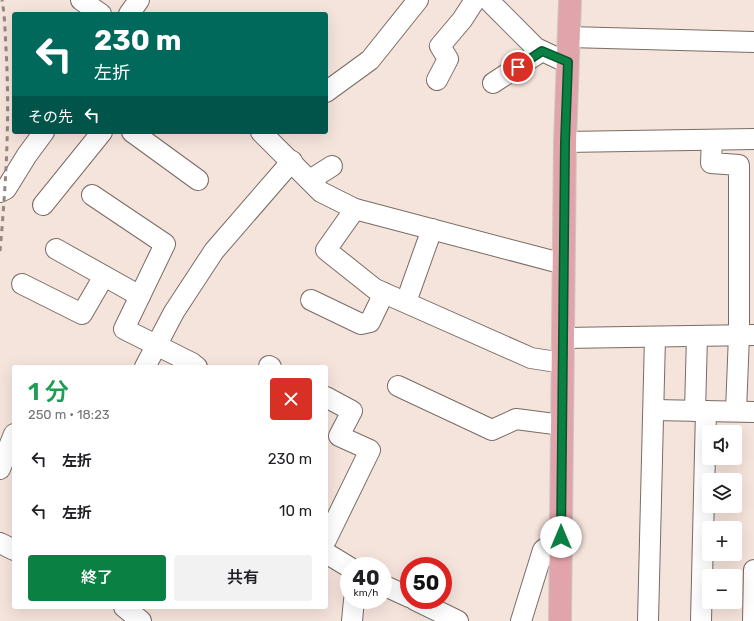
<!DOCTYPE html>
<html lang="ja">
<meta charset="utf-8">
<style>
body{margin:0;font-family:Rubik,"Noto Sans JP",sans-serif;background:#f2f2f2;color:#202124;height:100vh;display:flex;flex-direction:column;font-size:15px;white-space:nowrap}
*{box-sizing:border-box;margin:0}
p{font-size:13px;color:#757577}
.icon{flex:none;width:22px;height:22px;fill:none;stroke:currentColor;stroke-width:2;stroke-linecap:round;stroke-linejoin:round}
.map{position:relative;flex:1;overflow:hidden}
.details{position:absolute;left:12px;top:365px;width:316px;height:244px;display:flex;flex-direction:column;background:#fff;border-radius:4px;box-shadow:0 4px 16px #0002}
.details>*{flex:none}
.top-card{position:absolute;left:12px;top:12px;width:316px;height:122px;border-radius:4px;box-shadow:0 4px 16px #0002;background:#00695c;color:#fff;overflow:hidden}
.buttons{position:absolute;left:702px;top:425px;display:grid;gap:8px}
.buttons a{display:grid;place-items:center;width:40px;height:40px;border-radius:4px;background:#fff;box-shadow:0 4px 16px #0002;font-size:20px}
.speed{position:absolute;left:340px;top:557px;display:flex;gap:8px;font-size:20px;font-weight:700;text-align:center}
.speed>*{display:grid;place-content:center;width:52px;height:52px;border-radius:50%;background:#fff;box-shadow:0 4px 16px #0002;line-height:1}
.speed small{font-size:10px;font-weight:400}
.speed .limit{border:6px solid #d22;background:#fff;color:#111}
.pin{position:absolute;display:grid;place-items:center;width:34px;height:34px;color:#fff;margin:-17px;border:2px solid #fff;border-radius:50%;box-shadow:0 1px 4px #0007}
.me{position:absolute;width:44px;margin:-22px;rotate:0deg;stroke-linejoin:round;filter:drop-shadow(0 0 3px #0008)}
.turn{display:flex;align-items:center;gap:14px;height:84px;padding:0 16px;font-size:18px}
.turn .icon{width:52px;height:52px;stroke-width:2.5}
.turn b{display:block;font-size:28px;line-height:34px}
.then{display:flex;align-items:center;height:38px;padding:0 16px;background:#0003;gap:8px;font-size:15px}
.round{display:grid;place-items:center;flex:none;width:42px;height:42px;border-radius:4px;background:#f2f2f2}
.summary{display:flex;align-items:center;justify-content:space-between;height:68px;padding:0 16px}
h1{font-size:24px;font-weight:600;line-height:30px;color:#1e9e55}
.cta{display:flex;gap:8px;margin-top:auto;padding:8px 16px}
.cta a{flex:1;height:46px;border-radius:4px;background:#0b8043;color:#fff;font-size:16px;font-weight:600;line-height:46px;text-align:center}
.cta a+a{background:#f2f2f2;color:#202124}
ul{padding:0;list-style:none}
li{display:flex;align-items:center;gap:12px;height:52px;padding:0 16px}
li div{flex:1}
li b{display:block;font-size:15px}
li em{font-style:normal}
.map>svg:first-child{display:block}
.lines{fill:none;stroke-linecap:round;stroke-linejoin:round}
.minor-casing{stroke:#7a6c64;stroke-width:22}
.major-casing{stroke:#cac8c7;stroke-width:24}
.minor{stroke:#fff;stroke-width:20}
.major{stroke:#e2a4ab;stroke-width:22}
.rail{stroke:#928781;stroke-width:3;stroke-dasharray:5 5;stroke-linecap:butt}
.route-casing{stroke:#07532c;stroke-width:10}
.route{stroke:#0b8043;stroke-width:7}
</style>
<div class="map">
<svg width="754" height="621" viewBox="0 0 754 621">
<rect width="100%" height="100%" fill="#f5e4dc"/>
<g class="lines">
<defs>
<g id="minor">
<path d="M81 0 101 14"/>
<path d="M488 0 536 48 568 63"/>
<path d="M129 14 139 0"/>
<path d="M569 37 754 42"/>
<path d="M437 80 448 59 440 46 462 20 475 0"/>
<path d="M493 83 542 51"/>
<path d="M326 92 370 60 418 0"/>
<path d="M132 132 198 180"/>
<path d="M261 132 321 192 355 209 564 264"/>
<path d="M712 140 711 163 739 165V335L736 411"/>
<path d="M565 142 754 139"/>
<path d="M310 180 332 166"/>
<path d="M0 192 6 189 27 155 44 132"/>
<path d="M92 195 165 244 124 329 192 363 197 367"/>
<path d="M43 205 102 132"/>
<path d="M355 209 326 250 375 289 531 358 563 363"/>
<path d="M56 249 140 296"/>
<path d="M22 284 82 314 104 276"/>
<path d="M311 300 361 324 370 322 384 293"/>
<path d="M406 302 432 229"/>
<path d="M564 338 754 335"/>
<path d="M269 366 271 367"/>
<path d="M145 367 174 312 214 251 292 161"/>
<path d="M398 386 492 430 516 419 562 425"/>
<path d="M326 397 352 411 339 436 370 450 326 540"/>
<path d="M654 410 754 412"/>
<path d="M695 411 697 336"/>
<path d="M0 469 14 434"/>
<path d="M0 543 14 550"/>
<path d="M326 553 349 567"/>
<path d="M383 585 409 597"/>
<path d="M415 600 458 621"/>
<path d="M124 607 141 621"/>
<path d="M352 621 354 600"/>
<path d="M521 621 543 550 561 537"/>
<path d="M648 621 655 337"/>
<path d="M701 621 706 411"/>
<path d="M753 621 754 570"/>
</g>
<path id="major" d="M560 621 565 142 570 0"/>
</defs>
<!-- minor casing -->
<use href="#minor" class="minor-casing"/>
<!-- major casing -->
<use href="#major" class="major-casing"/>
<!-- minor -->
<use href="#minor" class="minor"/>
<!-- major -->
<use href="#major" class="major"/>
<!-- rail -->
<path class="rail" d="M0 251C6 184 10 117 6 49 5 33 5 16 2 0"/>
</g>
<g class="lines">
<defs>
<path id="route" d="M518 67 542 51 568 62 565 142 561 537"/>
</defs>
<!-- route casing -->
<use href="#route" class="route-casing"/>
<!-- route -->
<use href="#route" class="route"/>
</g>
</svg>
<div class="buttons">
<a><svg class="icon" aria-label="sound" viewBox="0 0 24 24"><path d="M4 9h4l5-4v14l-5-4H4zM17 9q2 3 0 6"/></svg></a>
<a><svg class="icon" aria-label="layers" viewBox="0 0 24 24"><path d="M12 4l9 5-9 5-9-5zM3 14l9 5 9-5"/></svg></a>
<a>+</a>
<a>−</a>
</div>
<div class="speed"><div>40<small>km/h</small></div><div class="limit">50</div></div>
<div class="pin" style="left:518px;top:67px;background:#d93025"><svg class="icon" aria-label="arrive" viewBox="0 0 24 24"><path d="M6 21V4h12l-3 4 3 4H6"/></svg></div>
<svg class="me" style="left:561px;top:537px" viewBox="-20 -20 40 40"><circle r="19" fill="#fff"/><path d="M0-13L10 11 0 6-10 11z" fill="#0b8043"/></svg>
<div class="top-card">
<div class="turn"><svg class="icon" aria-label="left" viewBox="0 0 24 24"><path d="M17 20v-9H6M10 6l-5 5 5 5"/></svg><div><b>230 m</b>左折</div></div>
<div class="then">その先<svg class="icon" aria-label="left" viewBox="0 0 24 24"><path d="M17 20v-9H6M10 6l-5 5 5 5"/></svg></div>
</div>
<section class="details">
<div class="summary"><div><h1>1 分</h1><p>250 m · 18:23</p></div><a class="round" style="background:#d93025;color:#fff"><svg class="icon" aria-label="close" viewBox="0 0 24 24"><path d="M6 6l12 12M18 6L6 18"/></svg></a></div>
<ul>
<li><svg class="icon" aria-label="left" viewBox="0 0 24 24"><path d="M17 20v-9H6M10 6l-5 5 5 5"/></svg><div><b>左折</b></div><em>230 m</em></li>
<li><svg class="icon" aria-label="left" viewBox="0 0 24 24"><path d="M17 20v-9H6M10 6l-5 5 5 5"/></svg><div><b>左折</b></div><em>10 m</em></li>
</ul>
<div class="cta"><a>終了</a><a>共有</a></div>
</section>
</div>
